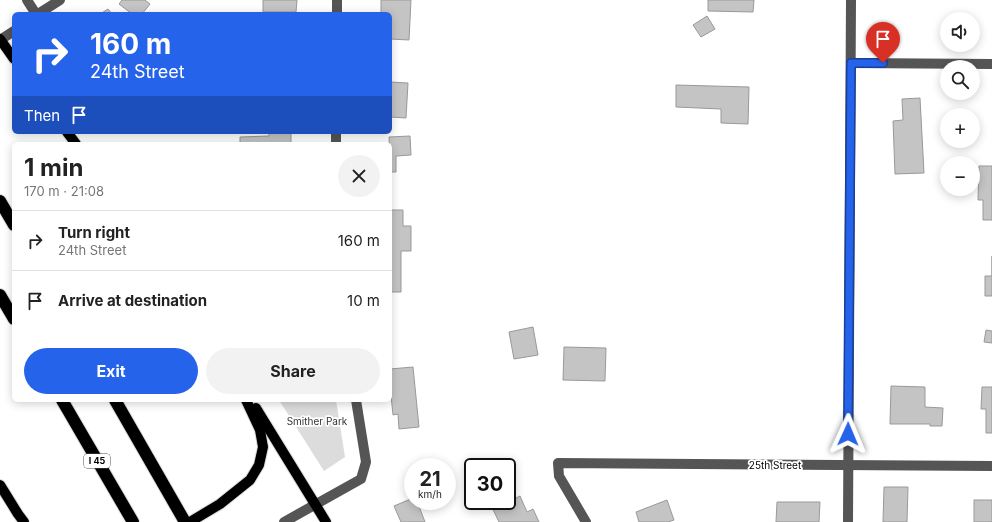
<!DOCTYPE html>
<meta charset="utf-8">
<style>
body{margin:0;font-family:Inter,sans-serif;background:#f2f2f2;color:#222;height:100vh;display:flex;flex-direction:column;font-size:15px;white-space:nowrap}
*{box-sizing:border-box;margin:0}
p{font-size:13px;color:#767676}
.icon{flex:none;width:22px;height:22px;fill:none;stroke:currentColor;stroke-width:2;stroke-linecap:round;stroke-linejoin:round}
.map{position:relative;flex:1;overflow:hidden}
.details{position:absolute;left:12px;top:142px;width:380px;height:260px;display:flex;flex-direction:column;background:#fff;border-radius:6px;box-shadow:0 2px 10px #0003}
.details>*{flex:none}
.guide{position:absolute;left:12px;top:12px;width:380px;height:122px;border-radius:6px;box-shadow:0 2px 10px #0003;background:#2563eb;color:#fff;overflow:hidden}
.tools{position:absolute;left:940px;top:12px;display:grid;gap:8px}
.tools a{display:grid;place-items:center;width:40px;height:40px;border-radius:50%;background:#fff;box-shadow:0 2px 10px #0003;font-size:20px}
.speed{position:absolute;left:404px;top:458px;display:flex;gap:8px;font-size:20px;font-weight:700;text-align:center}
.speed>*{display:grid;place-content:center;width:52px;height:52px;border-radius:50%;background:#fff;box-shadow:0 2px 10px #0003;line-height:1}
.speed small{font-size:10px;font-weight:400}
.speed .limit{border:2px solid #111;border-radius:6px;background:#fff;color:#111}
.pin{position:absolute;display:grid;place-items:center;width:34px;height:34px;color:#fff;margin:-41px -17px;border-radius:50% 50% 50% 0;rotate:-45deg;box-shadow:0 0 4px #0007}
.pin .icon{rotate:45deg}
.me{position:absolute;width:44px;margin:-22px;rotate:1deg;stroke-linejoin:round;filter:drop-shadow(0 0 3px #0008)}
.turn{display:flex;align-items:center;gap:14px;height:84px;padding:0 12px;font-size:18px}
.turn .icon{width:52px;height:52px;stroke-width:2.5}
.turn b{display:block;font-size:28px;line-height:34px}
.then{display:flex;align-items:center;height:38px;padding:0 12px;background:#0003;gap:8px;font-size:15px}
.round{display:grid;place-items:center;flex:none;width:42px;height:42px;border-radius:21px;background:#f2f2f2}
.headline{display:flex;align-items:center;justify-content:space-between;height:68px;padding:0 12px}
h1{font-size:24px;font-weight:700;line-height:30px}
.cta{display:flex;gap:8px;margin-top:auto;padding:8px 12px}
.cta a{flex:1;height:46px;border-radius:24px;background:#2563eb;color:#fff;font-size:16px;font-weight:700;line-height:46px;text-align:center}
.cta a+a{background:#f2f2f2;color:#222}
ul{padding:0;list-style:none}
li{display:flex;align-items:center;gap:12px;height:60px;padding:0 12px;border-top:1px solid #e0e0e0}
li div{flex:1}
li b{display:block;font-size:15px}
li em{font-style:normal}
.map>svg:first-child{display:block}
.green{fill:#dcdcdc}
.building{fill:#c4c4c4;stroke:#999}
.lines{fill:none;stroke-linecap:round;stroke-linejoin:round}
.major-casing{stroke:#dbdbdb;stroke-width:12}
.highway-casing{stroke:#dbdbdb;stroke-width:14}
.minor{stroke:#555;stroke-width:10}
.major{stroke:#000;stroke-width:10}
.highway{stroke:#000;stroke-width:12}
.route-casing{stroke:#184099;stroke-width:10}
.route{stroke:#2563eb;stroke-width:7}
.labels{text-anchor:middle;stroke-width:3.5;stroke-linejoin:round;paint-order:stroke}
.shield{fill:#fff;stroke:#4c4c4c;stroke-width:1}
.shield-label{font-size:9px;font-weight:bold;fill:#000}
.park-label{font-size:10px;fill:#333;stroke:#fff}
.street-label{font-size:10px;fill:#000;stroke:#fff}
</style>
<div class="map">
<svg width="992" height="522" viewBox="0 0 992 522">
<rect width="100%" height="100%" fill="#fff"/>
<!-- green -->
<path class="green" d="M279 400H336L345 457 324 471Z"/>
<!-- building -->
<g class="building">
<path d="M122 0H145L150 4 142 14H132L119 4Z"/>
<path d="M263 0H297L296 12H263Z"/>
<path d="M381 0H411L409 40 390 39V14H381Z"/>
<path d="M708 0H754L753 12 708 11Z"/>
<path d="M108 9 112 14H100Z"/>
<path d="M707 16 715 29 701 37 693 25Z"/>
<path d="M390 82 408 83 406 118 390 117Z"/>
<path d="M676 85 749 87 748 124 721 123V109L676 107Z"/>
<path d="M920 98 924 173 895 174 893 121 903 120 902 99Z"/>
<path d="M269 132H291V144H240V137L269 136Z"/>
<path d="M410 136 411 155 396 156V172H390L389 137Z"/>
<path d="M979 166H992V220H983V200H978Z"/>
<path d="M390 210H403V226H411V251H401V292H390Z"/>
<path d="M992 256V296H985V276H992Z"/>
<path d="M533 327 538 355 514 359 509 332Z"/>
<path d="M986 330 992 331V343L984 342Z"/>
<path d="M564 347 606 348 605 381 563 380Z"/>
<path d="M413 367 419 427 399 429 398 414 393 415 390 386V369Z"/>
<path d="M891 386 925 387V407L943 408 942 426H930V424H890Z"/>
<path d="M982 387H992V433H986V409H981Z"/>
<path d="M884 487H908L907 522H883Z"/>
<path d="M520 496 527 512 533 509 539 522H499L489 501H505L506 503Z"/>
<path d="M413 498V501H417L425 522H401L394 506Z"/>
<path d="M667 500 674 520 668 522H639L636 512Z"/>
<rect x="974" y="500" width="18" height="22"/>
<path d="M777 502H820L819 522H776Z"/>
</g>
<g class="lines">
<defs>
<g id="major">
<path d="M0 39 14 59"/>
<path d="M67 132 76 144"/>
<path d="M256 408 326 522"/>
<path d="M0 485 18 514 24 522"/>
<path d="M190 522 220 504 250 480 259 465 263 447 260 430 246 400"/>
</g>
<g id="highway">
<path d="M0 201 14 225"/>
<path d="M0 295 14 319"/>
<path d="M62 400 133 522"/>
<path d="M115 400 185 522"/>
</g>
</defs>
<!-- major casing -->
<use href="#major" class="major-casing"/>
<!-- highway casing -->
<use href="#highway" class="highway-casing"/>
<!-- minor -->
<g class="minor">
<path d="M27 0 36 14"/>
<path d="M38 14 60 0"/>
<path d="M337 14V0"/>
<path d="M0 40 14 31"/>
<path d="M851 63 992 64"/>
<path d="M336 144V132"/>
<path d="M284 522 361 479 366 462 356 400"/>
<path d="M586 522 559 476 558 463 992 466"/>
<path d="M848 522 851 0"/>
</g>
<!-- major -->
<use href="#major" class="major"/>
<!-- highway -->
<use href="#highway" class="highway"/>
</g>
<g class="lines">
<defs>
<path id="route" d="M848 434 851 63H883"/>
</defs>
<!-- route casing -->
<use href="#route" class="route-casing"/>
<!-- route -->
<use href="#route" class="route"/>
</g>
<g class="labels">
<!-- shield labels -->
<rect class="shield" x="84" y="454" width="26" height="14" rx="3"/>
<g class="shield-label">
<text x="97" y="464">I 45</text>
</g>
<!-- park labels -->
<g class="park-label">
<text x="317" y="425">Smither Park</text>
</g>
<!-- street labels -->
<g class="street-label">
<text x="775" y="469">25th Street</text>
</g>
</g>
</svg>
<div class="tools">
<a><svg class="icon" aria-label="sound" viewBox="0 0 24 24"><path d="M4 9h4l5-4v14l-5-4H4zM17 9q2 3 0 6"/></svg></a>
<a><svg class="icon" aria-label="search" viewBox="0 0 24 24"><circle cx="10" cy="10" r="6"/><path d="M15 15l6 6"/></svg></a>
<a>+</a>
<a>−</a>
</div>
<div class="speed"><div>21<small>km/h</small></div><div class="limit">30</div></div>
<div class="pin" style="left:883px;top:63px;background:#d93025"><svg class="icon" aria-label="arrive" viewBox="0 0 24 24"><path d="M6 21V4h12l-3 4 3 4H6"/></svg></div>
<svg class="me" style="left:848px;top:434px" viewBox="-20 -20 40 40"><path d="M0-17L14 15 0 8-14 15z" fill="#2563eb" stroke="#fff" stroke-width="4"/></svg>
<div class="guide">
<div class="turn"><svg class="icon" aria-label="right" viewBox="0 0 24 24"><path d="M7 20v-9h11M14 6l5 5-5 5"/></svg><div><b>160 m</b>24th Street</div></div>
<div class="then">Then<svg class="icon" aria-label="arrive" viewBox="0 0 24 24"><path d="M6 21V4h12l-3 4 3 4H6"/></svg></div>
</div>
<section class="details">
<div class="headline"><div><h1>1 min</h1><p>170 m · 21:08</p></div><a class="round"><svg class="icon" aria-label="close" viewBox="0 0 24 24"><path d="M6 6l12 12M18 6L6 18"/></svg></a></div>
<ul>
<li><svg class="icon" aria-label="right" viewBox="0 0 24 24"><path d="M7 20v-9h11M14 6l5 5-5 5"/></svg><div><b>Turn right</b><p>24th Street</p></div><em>160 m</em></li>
<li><svg class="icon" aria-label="arrive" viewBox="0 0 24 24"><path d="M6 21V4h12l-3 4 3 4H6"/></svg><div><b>Arrive at destination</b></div><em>10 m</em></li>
</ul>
<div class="cta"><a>Exit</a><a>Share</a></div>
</section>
</div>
